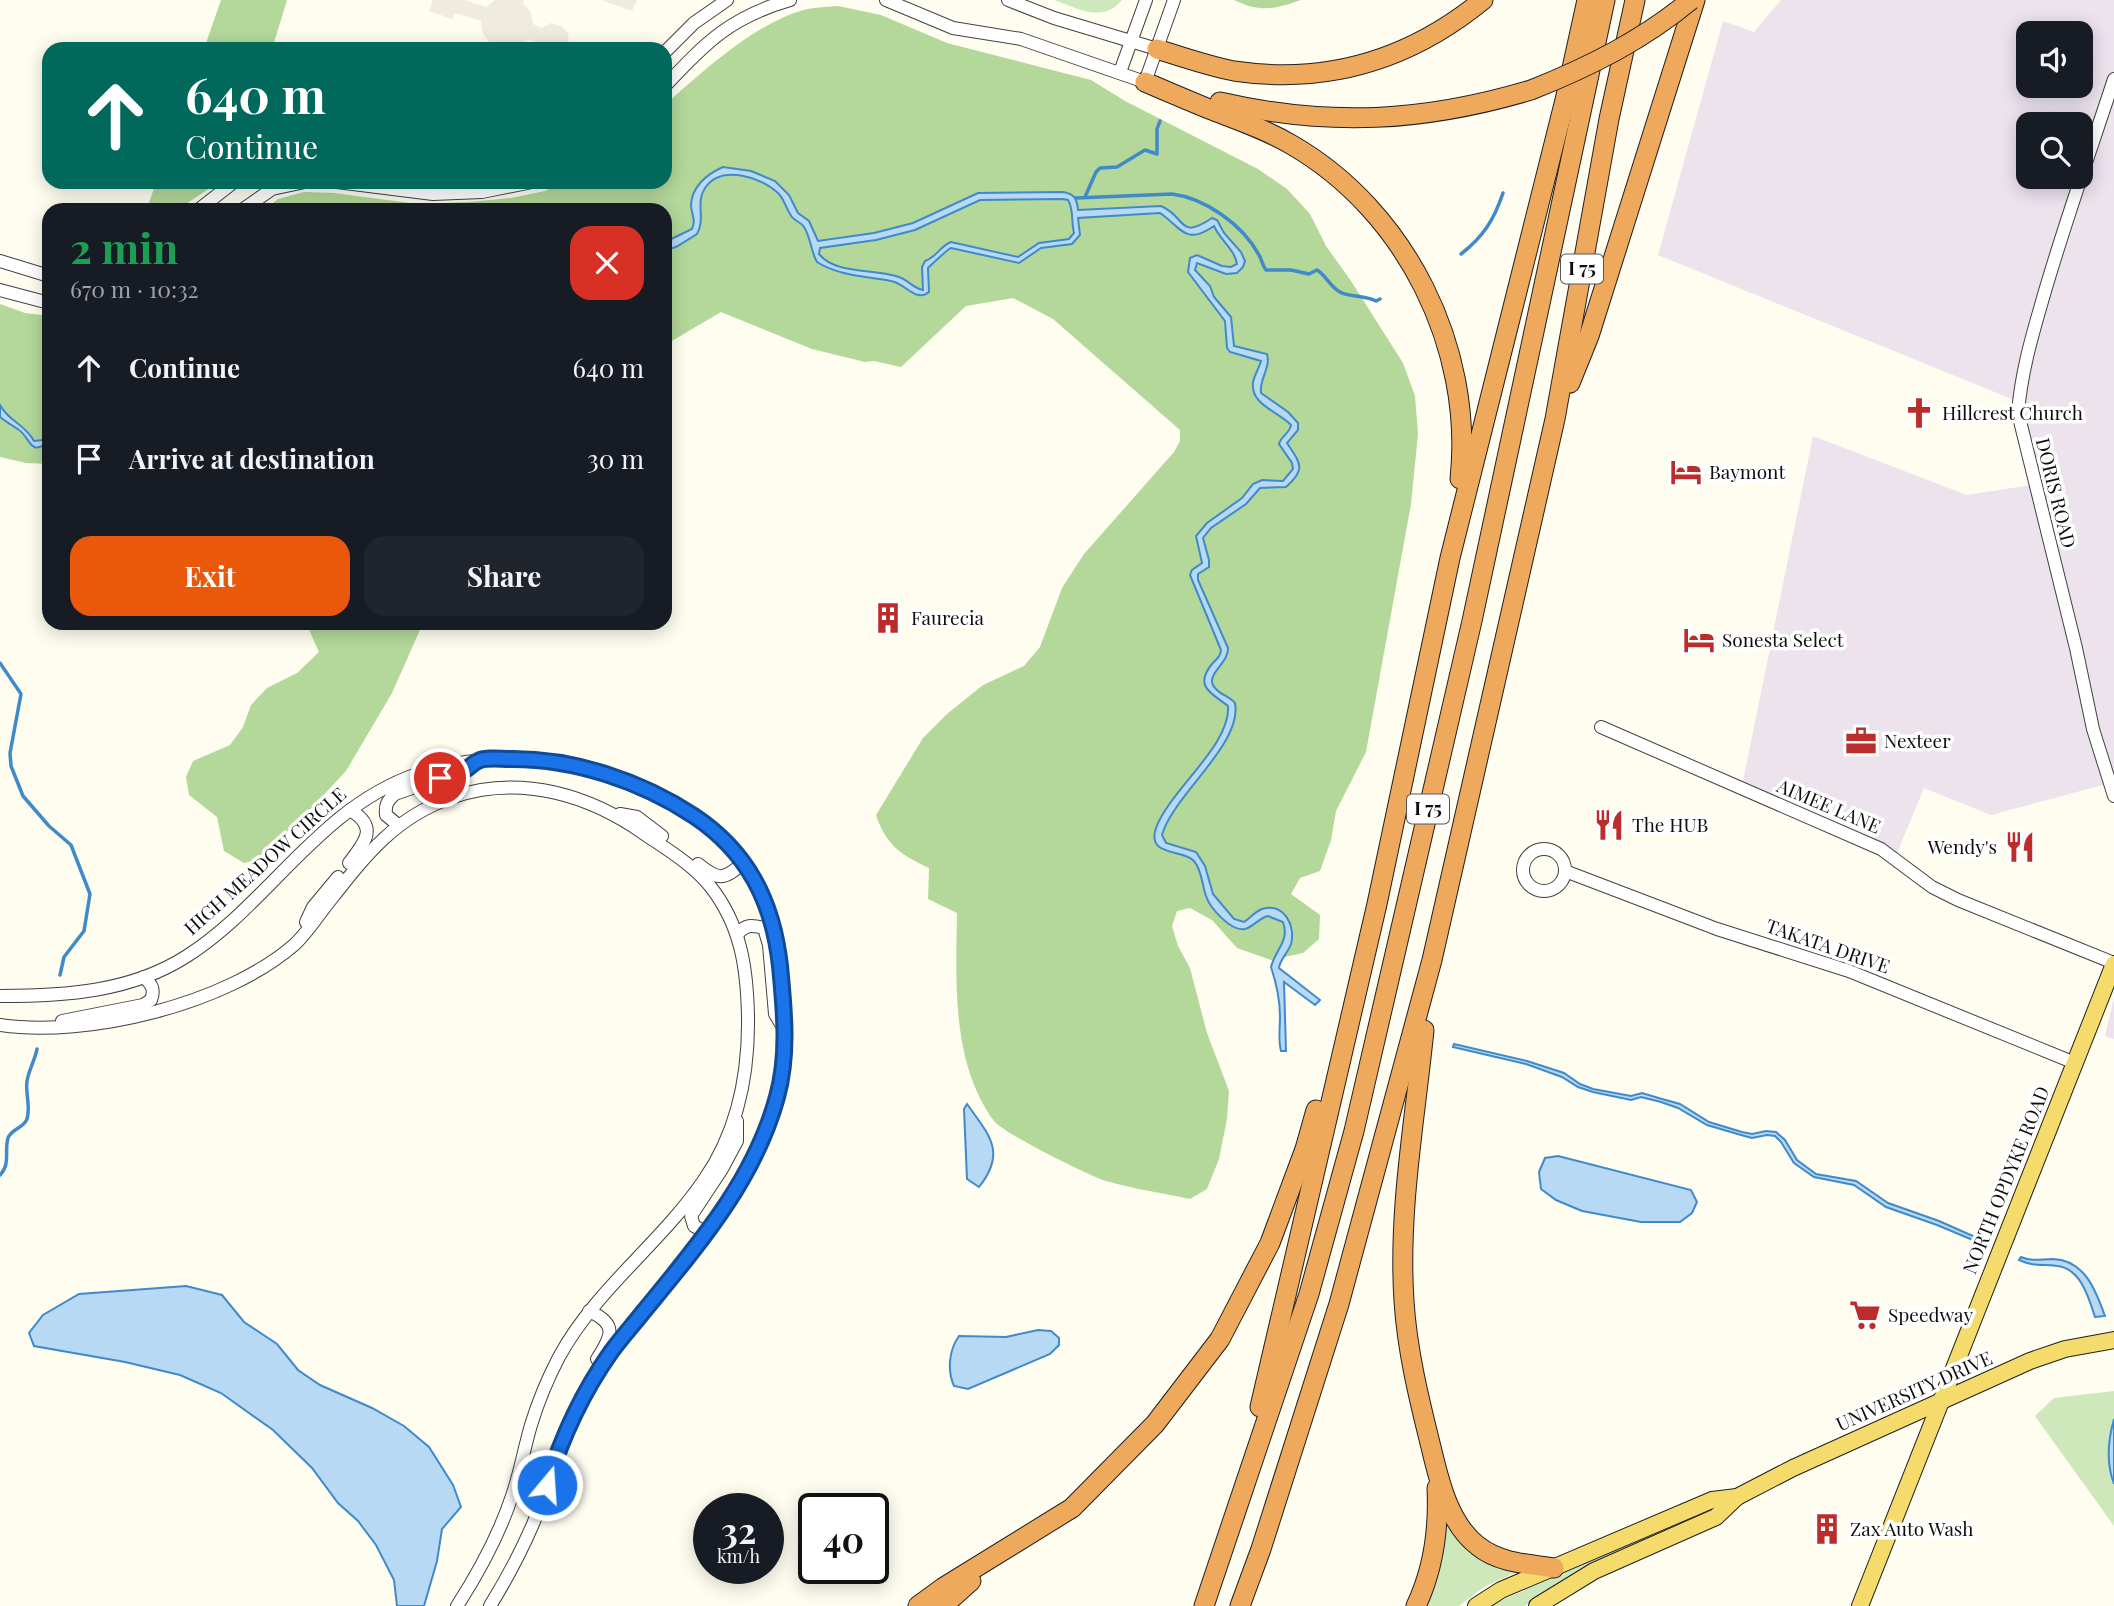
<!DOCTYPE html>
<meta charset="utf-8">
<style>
body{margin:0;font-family:"Playfair Display",serif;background:#20242c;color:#f1f3f6;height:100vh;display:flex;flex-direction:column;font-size:26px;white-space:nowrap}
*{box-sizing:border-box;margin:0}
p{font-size:23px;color:#9ea1a6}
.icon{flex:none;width:38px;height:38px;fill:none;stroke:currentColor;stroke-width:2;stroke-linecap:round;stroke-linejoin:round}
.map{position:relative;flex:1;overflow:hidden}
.sheet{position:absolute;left:42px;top:203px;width:630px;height:427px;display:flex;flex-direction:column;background:#171b24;border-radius:21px;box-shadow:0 4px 18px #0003}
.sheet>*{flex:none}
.hud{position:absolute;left:42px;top:42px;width:630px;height:147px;border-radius:21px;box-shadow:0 4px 18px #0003;background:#00695c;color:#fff;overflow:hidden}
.controls{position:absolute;left:2016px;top:21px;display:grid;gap:14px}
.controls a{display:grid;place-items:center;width:77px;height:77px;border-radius:14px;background:#171b24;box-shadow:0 4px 18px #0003;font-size:35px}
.speed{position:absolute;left:693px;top:1493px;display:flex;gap:14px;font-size:35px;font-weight:700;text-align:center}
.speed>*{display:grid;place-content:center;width:91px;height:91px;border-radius:50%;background:#171b24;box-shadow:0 4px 18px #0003;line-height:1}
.speed small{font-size:18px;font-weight:400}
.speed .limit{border:4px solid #111;border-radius:10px;background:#fff;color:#111}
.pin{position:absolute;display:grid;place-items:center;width:60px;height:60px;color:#fff;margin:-30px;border:4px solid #fff;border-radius:50%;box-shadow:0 2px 7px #0007}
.me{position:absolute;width:77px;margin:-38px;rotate:18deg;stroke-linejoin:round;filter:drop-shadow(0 0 5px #0008)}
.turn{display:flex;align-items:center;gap:24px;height:147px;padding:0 28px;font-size:32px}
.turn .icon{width:91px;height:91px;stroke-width:2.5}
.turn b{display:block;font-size:49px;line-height:60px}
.round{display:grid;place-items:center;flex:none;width:74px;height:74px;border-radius:21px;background:#20242c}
.headline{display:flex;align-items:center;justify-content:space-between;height:119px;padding:0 28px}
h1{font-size:42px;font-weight:700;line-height:52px;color:#1e9e55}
.cta{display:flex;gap:14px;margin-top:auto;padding:14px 28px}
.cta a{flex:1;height:80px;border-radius:21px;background:#ea580c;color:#fff;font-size:28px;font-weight:700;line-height:80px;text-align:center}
.cta a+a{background:#20242c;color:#f1f3f6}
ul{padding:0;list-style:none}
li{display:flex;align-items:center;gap:21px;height:91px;padding:0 28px}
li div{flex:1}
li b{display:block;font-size:26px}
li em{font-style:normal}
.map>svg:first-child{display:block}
.industrial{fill:#ece3ed;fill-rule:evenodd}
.green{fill:#cfe8bb}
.forest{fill:#b3d89a}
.plaza{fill:#efecdf}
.water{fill:#b7d9f4;stroke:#408ac9;stroke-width:2;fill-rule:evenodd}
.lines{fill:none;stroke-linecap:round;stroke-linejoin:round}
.stream{stroke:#408ac9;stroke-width:3.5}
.minor-casing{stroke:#414141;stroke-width:14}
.major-casing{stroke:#1f1f1f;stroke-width:18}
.highway-casing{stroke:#1f1f1f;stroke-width:21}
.minor{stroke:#fff;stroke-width:12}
.major{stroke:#f4db6b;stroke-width:16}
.highway{stroke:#efa95d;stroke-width:19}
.highway-bridge-casing{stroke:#1f1f1f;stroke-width:21;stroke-linecap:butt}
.highway-bridge{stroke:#efa95d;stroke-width:19}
.route-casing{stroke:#114b97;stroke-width:18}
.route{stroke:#1a73e8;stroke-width:12}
.labels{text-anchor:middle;stroke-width:7;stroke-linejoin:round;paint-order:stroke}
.shield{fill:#fff;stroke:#565656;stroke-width:2}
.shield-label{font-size:18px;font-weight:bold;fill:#0e0e0e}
.poi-label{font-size:19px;fill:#0e0e0e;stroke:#fff;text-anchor:start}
.street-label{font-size:19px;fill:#0e0e0e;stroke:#fff}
</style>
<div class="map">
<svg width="2114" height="1606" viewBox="0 0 2114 1606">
<rect width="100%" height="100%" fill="#fefdf0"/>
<!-- industrial -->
<g class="industrial">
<path d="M1781 0H2114V782L1991 815 1924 788 1897 853 1872 836 1743 781 1813 436 1967 495 2037 484 2024 404 1658 255 1723 21 1754 32ZM2028 33H2081V86H2028ZM2028 124H2081V177H2028Z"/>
<path d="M2114 998V1039L2105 1036Z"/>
</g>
<!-- green -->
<g class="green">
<path d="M1054 0H1122C1102 24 1078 8 1054 0Z"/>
<path d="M2114 1391V1526L2035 1416 2054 1398Z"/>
<path d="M1715 1506 1716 1508 1703 1515 1577 1572 1525 1606H1489Z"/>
<path d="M1448 1521 1519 1571 1484 1587 1459 1606H1424L1445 1522Z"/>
</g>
<!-- forest -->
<g class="forest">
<path d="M221 0H287L272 49H204Z"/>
<path d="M1234 0H1301C1274 9 1261 13 1234 0Z"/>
<path d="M838 6 881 15 947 43 1091 80 1125 101 1258 169 1287 189 1310 214 1326 246 1351 281 1403 363 1415 396 1418 434 1411 504 1366 752 1336 811 1331 840 1320 871 1300 878 1291 894 1320 915 1319 939 1303 953 1271 960 1237 948 1212 920 1190 908 1177 911 1172 926 1178 946 1190 968 1207 1033 1229 1091 1227 1119 1219 1159 1207 1189 1190 1199C1162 1193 1134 1189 1106 1181 1089 1176 1003 1133 994 1121 951 1062 956 982 957 913L928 899 929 868C901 855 886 845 876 815L923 738 947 714 983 685 1024 666 1040 647 1062 588 1084 554 1174 452 1180 441V430L1053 319 1013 298 966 306 901 367 874 361 865 362 812 349 721 312 665 345V210H265L278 199 304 192 334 193 418 204 469 202 511 198 545 191 562 182H665V105C702 72 752 26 800 11 812 7 826 7 838 6Z"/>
<path d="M156 182H219L177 210H148L147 209Z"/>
<path d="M0 304 25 313 49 316V464L26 463 0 457Z"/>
<path d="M306 623H423L392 693 346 771 264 859 244 863 224 851 217 817 189 795 186 777 193 761 230 745 243 727 251 705 267 688 297 673 319 652Z"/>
</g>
<!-- plaza -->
<g class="plaza">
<path d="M433 0H465L486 7 495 0H524L523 3 531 13 533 24 541 28 551 23 561 26 568 33 569 45 567 49H540L536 42 528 39 513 49H490L491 44 483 34 481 21 455 13 452 19 429 11Z"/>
<path d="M601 0H637L632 11Z"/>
</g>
<!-- water -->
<g class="water">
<path d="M723 167 751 171 775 181 789 195 798 213 809 221 818 241 874 233 913 223 978 193 1063 192C1075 194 1077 199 1078 210L1161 206C1187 217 1178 241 1212 218L1217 220 1224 233 1241 252 1245 261 1243 267 1237 273 1226 274 1197 263 1195 270 1210 286 1214 297 1231 317 1234 346 1267 354C1271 368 1259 379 1261 393L1288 412 1298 423V430L1287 443C1300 463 1307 469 1286 487L1260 488 1246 504 1211 528 1203 538 1209 560V567L1198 574V580L1228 648C1229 664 1202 676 1216 689 1221 695 1229 696 1235 703 1243 744 1173 795 1162 835L1166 843 1196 852 1205 866 1213 894 1234 919 1244 922C1250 918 1256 911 1262 909 1284 902 1296 926 1291 944 1288 953 1280 959 1279 968L1320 1000 1315 1005 1284 982 1286 1051H1281C1278 1040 1280 1029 1280 1017 1280 1000 1276 982 1271 967 1275 950 1290 941 1283 922L1268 916C1259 918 1253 927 1245 929 1231 932 1210 908 1206 896 1202 885 1202 870 1194 861 1184 849 1146 857 1156 828 1170 790 1231 745 1228 706 1213 694 1193 687 1212 664 1217 658 1220 658 1221 650L1190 575 1192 570 1202 563 1196 536 1207 523 1242 498 1253 484 1262 480 1283 481 1293 469 1292 463 1279 444C1281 436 1290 433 1291 425 1278 411 1250 405 1253 382 1255 374 1259 368 1261 361L1230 352 1227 348 1225 321 1188 272 1190 258 1197 255 1222 266 1231 267 1237 264C1235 250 1220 240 1214 226 1185 246 1182 228 1160 213L1078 218 1080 235 1072 244 1041 248 1019 263 951 248C949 248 930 266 928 268L929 292C916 303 905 283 891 281 866 276 839 276 817 262 811 252 811 238 804 227 801 222 795 221 792 217 786 209 785 200 778 193 761 177 721 164 705 188 695 203 706 219 697 234L676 247 665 250V242L692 229C696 220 692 215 691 206 691 187 707 174 723 167ZM1062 199 1068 200C1074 209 1071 222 1074 233L1069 239 1039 243 1018 257 951 242C940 246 937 257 925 261L922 267 923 290C913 288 908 280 899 277 875 268 836 275 819 254L820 248 876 240 915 230 980 200Z"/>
<path d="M0 405C10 423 23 422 34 441L42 440 49 433V441C30 458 30 437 19 430 12 425 6 422 0 417Z"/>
<path d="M1454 1044 1527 1061 1564 1073 1580 1084 1593 1089 1631 1096 1642 1093 1662 1099 1680 1104 1709 1122 1742 1132 1752 1134 1766 1131 1776 1132 1785 1140 1797 1160 1816 1174 1856 1181 1888 1203 1939 1221 1982 1240 1980 1243 1937 1225 1886 1207 1854 1185 1814 1177 1794 1163 1781 1142 1775 1136 1767 1135 1752 1138 1741 1135 1707 1125 1678 1108 1661 1102 1641 1097 1631 1100 1593 1092 1578 1087 1562 1077 1526 1064 1453 1047Z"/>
<path d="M967 1104C989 1135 1007 1152 979 1187L967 1179 964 1109Z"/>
<path d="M1558 1156 1691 1190 1697 1202 1692 1213 1680 1222H1641L1582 1211 1556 1200 1541 1189 1539 1172 1545 1158Z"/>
<path d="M2021 1257C2032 1262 2041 1259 2053 1259 2085 1260 2096 1291 2105 1316L2095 1317C2089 1299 2081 1268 2057 1266 2042 1264 2035 1267 2019 1260Z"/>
<path d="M186 1286 222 1295 244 1322 277 1344 298 1370 320 1385 372 1408 404 1426 429 1447 453 1485 461 1507 442 1529 437 1561 424 1606H397L394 1580 376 1545 358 1521 338 1503 312 1468 273 1430 221 1393 180 1375 125 1362 34 1346 29 1333 43 1315 79 1294Z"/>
<path d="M1038 1330 1051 1331 1059 1338V1345L1050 1354 968 1389 954 1386C947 1370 949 1350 959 1336L1006 1337Z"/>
<path d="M2114 1419V1484C2106 1463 2108 1440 2114 1419Z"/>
</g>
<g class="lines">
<!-- stream -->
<g class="stream">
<path d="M1085 197 1096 172 1100 168 1117 167 1145 150 1157 154V129L1160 121"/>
<path d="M1076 198 1172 194C1205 198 1243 225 1259 255 1262 260 1262 265 1266 270H1291L1309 274 1317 270C1327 276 1331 289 1342 293 1351 297 1364 295 1376 301L1380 299"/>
<path d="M1461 254C1483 237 1494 220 1503 193"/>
<path d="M0 663 21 694 10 753 11 766 23 796 49 826 71 845 90 894 84 931 64 957 60 975"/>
<path d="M0 1175C11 1164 4 1151 8 1138 11 1129 24 1128 27 1119 31 1107 25 1093 27 1081 29 1069 35 1060 37 1049"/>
</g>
<defs>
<g id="minor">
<path d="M886 0 953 28 1021 39 1145 82 1174 0"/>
<path d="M1008 0 1054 18 1157 49"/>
<path d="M665 52 694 23 727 0"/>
<path d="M1120 72 1146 0"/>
<path d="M2114 79C2090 152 2064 225 2043 298 2032 336 2021 373 2018 413L2076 648 2093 729 2114 796"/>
<path d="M665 86C706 42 731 17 790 0"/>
<path d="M337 182 433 194 482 192 532 182"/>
<path d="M198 210 234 182"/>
<path d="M242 210 272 189 305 182"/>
<path d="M0 261 49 276"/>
<path d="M0 290 49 303"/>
<path d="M1601 727 1881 849 1932 887 1958 900 2114 963"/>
<path d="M620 814 637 817 662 836"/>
<path d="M398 825 386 815C385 805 387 801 395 794L466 769"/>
<circle cx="1544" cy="870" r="21"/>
<path d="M349 863C365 842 379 827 350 810"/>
<path d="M698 864C719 881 724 880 743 863"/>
<path d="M1565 871 1717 929 1849 971 2075 1063"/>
<path d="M306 922 313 907 338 877"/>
<path d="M737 935C745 924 752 925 764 928L769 945 775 1014 781 1024"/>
<path d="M0 996C65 996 131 992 187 956 271 902 317 809 417 774 472 755 536 753 591 770 618 778 644 790 669 802 730 830 769 887 778 952 783 988 787 1026 783 1062 773 1151 717 1222 662 1289 637 1320 610 1349 590 1383 579 1402 568 1423 560 1444 550 1470 544 1498 533 1524 521 1552 506 1580 490 1606"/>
<path d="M62 1021 143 1005 151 1000C155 989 152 985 144 977"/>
<path d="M0 1025C88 1038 226 1004 294 945 305 935 315 920 325 907 363 859 392 818 453 797 521 774 590 795 646 835 668 850 693 865 710 886 741 925 747 968 748 1016 749 1075 738 1131 704 1180 661 1243 596 1289 559 1357 548 1378 538 1402 531 1425 524 1449 520 1473 512 1496 499 1535 479 1572 457 1606"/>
<path d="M707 1233 694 1226 691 1216 722 1169 737 1141V1121"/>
<path d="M589 1311C618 1324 612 1336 597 1359"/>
</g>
<g id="major">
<path d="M1476 1606 1501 1590 1712 1500 1737 1497"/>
<path d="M1537 1606 1594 1571 1716 1517 1737 1497 1793 1468 2030 1361 2065 1349 2114 1340"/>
<path d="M1860 1606 2114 964"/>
</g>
<g id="highway">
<path d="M1157 49C1182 57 1208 66 1234 71 1328 85 1411 59 1483 0"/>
<path d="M1145 82C1166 91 1187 100 1209 109 1237 120 1265 129 1292 145 1406 211 1474 348 1460 479"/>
<path d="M1220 102C1329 127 1424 122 1531 90"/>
<path d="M1570 383 1589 336 1695 0"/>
<path d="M1424 1030C1415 1120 1398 1211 1404 1301 1407 1350 1419 1399 1431 1447 1439 1481 1449 1524 1478 1546 1499 1563 1528 1564 1554 1568"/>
<path d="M1260 1407 1377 904 1450 558 1565 100 1587 0"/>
<path d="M918 1606 944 1587 1072 1508 1155 1424 1220 1339 1270 1243 1305 1149 1316 1110"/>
<path d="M943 1606 971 1581"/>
<path d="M1204 1606 1309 1294 1354 1131 1472 621 1605 0"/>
<path d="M1240 1606 1261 1549 1339 1304 1432 960 1555 419 1609 119 1635 0"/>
<path d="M1416 1606C1434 1568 1439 1529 1437 1488"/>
</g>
</defs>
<!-- minor casing -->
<use href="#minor" class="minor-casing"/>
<!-- major casing -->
<use href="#major" class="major-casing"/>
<!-- highway casing -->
<use href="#highway" class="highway-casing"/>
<!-- minor -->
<use href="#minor" class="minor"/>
<!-- major -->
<use href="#major" class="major"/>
<!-- highway -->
<use href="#highway" class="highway"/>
<defs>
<path id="highway-bridge" d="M1531 90C1589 67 1643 40 1691 0"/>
</defs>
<!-- highway-bridge casing -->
<use href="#highway-bridge" class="highway-bridge-casing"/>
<!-- highway-bridge -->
<use href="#highway-bridge" class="highway-bridge"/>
</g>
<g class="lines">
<defs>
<path id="route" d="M440 778C448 775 457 774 465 770 469 768 473 763 478 761 486 757 500 759 509 759 573 758 641 781 694 816 748 852 773 902 780 966 784 1009 789 1054 777 1097 754 1181 698 1245 644 1311 633 1325 621 1338 611 1352 582 1393 562 1436 547 1485"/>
</defs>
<!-- route casing -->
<use href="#route" class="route-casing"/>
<!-- route -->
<use href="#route" class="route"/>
</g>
<!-- icons -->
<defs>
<symbol id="church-bare" viewBox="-9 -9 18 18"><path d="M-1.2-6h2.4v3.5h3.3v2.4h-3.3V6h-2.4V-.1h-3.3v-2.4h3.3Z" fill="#bb2c2a" stroke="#fff" stroke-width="2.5" paint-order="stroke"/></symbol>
<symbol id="hotel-bare" viewBox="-9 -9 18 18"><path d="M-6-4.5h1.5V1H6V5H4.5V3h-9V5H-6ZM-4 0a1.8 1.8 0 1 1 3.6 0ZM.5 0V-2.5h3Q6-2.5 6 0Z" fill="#bb2c2a" stroke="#fff" stroke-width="2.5" paint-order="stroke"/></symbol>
<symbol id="building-bare" viewBox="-9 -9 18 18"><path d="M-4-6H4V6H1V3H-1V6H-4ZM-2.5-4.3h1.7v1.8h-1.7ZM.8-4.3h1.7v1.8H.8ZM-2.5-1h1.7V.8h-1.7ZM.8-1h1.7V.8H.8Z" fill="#bb2c2a" stroke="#fff" stroke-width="2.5" paint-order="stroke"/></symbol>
<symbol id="office-bare" viewBox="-9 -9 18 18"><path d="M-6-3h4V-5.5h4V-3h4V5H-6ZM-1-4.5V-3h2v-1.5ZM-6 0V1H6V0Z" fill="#bb2c2a" stroke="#fff" stroke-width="2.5" paint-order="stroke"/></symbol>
<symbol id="restaurant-bare" viewBox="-9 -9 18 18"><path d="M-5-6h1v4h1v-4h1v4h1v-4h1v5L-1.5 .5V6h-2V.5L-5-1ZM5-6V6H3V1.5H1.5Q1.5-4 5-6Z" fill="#bb2c2a" stroke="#fff" stroke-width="2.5" paint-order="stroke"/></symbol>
<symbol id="supermarket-bare" viewBox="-9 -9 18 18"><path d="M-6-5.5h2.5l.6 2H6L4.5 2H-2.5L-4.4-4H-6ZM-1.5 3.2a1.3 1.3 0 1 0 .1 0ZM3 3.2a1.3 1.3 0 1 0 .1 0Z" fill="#bb2c2a" stroke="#fff" stroke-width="2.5" paint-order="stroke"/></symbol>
</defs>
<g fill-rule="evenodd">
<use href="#church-bare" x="1897" y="391" width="44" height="44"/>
<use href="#hotel-bare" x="1664" y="450" width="44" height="44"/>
<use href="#building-bare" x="866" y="596" width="44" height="44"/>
<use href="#hotel-bare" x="1677" y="618" width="44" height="44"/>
<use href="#office-bare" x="1839" y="719" width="44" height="44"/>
<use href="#restaurant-bare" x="1587" y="803" width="44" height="44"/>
<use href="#restaurant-bare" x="1998" y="825" width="44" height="44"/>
<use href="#supermarket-bare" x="1843" y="1293" width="44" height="44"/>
<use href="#building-bare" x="1805" y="1507" width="44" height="44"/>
</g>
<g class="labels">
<!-- shield labels -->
<g class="shield">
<rect x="1561" y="254.5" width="42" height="29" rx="5"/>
<rect x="1407" y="794.5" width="42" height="29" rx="5"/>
</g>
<g class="shield-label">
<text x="1582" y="275">I 75</text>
<text x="1428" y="815">I 75</text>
</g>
<!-- poi labels -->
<g class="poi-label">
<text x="1942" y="420">Hillcrest Church</text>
<text x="1709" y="479">Baymont</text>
<text x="911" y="625">Faurecia</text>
<text x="1722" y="647">Sonesta Select</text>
<text x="1884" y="748">Nexteer</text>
<text x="1632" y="832">The HUB</text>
<text x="1997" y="854" text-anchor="end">Wendy's</text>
<text x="1888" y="1322">Speedway</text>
<text x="1850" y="1536">Zax Auto Wash</text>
</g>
<!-- street labels -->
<g class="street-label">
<text transform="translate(2056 493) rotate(76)" y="7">DORIS ROAD</text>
<text transform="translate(1829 806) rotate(23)" y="7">AIMEE LANE</text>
<text transform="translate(265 861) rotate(-42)" y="7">HIGH MEADOW CIRCLE</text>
<text transform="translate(1828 946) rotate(19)" y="7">TAKATA DRIVE</text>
<text transform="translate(2006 1180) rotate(-68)" y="7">NORTH OPDYKE ROAD</text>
<text transform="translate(1914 1391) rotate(-24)" y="7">UNIVERSITY DRIVE</text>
</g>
</g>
</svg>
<div class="controls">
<a><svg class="icon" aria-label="sound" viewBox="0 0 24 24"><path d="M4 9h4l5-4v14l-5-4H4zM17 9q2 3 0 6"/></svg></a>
<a><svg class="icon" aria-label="search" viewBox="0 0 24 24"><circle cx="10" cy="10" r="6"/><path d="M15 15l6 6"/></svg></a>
</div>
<div class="speed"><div>32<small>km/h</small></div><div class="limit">40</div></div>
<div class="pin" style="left:440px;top:778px;background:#d93025"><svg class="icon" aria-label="arrive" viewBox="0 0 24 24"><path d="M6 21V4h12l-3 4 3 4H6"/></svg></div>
<svg class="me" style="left:547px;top:1485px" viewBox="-20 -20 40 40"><circle r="17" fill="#1a73e8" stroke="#fff" stroke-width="3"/><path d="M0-11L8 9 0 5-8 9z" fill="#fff"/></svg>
<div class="hud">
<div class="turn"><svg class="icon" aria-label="ahead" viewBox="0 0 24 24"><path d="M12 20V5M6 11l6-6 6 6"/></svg><div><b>640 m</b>Continue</div></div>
</div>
<section class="sheet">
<div class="headline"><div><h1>2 min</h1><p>670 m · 10:32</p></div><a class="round" style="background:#d93025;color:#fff"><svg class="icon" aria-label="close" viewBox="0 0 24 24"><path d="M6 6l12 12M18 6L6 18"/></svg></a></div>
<ul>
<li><svg class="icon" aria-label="ahead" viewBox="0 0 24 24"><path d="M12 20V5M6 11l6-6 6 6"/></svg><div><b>Continue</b></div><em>640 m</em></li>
<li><svg class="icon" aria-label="arrive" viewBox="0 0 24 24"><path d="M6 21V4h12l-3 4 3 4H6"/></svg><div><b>Arrive at destination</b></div><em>30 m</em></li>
</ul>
<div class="cta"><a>Exit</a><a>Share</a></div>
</section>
</div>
